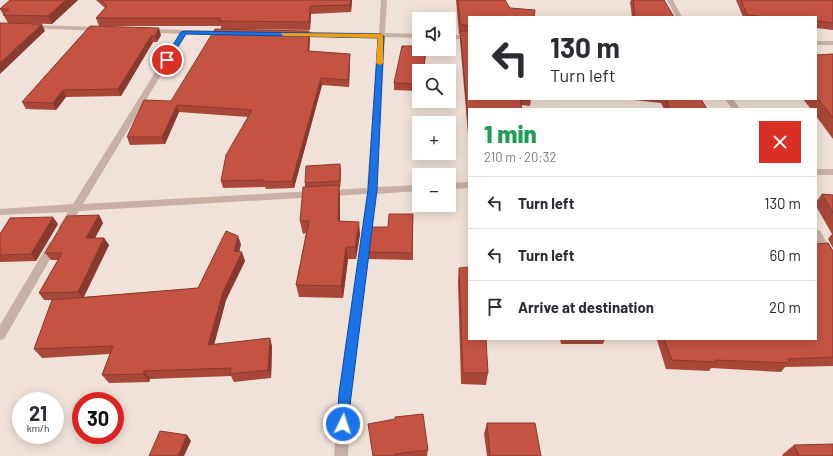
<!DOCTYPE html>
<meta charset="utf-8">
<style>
body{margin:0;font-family:Barlow,sans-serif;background:#f7f7f7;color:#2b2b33;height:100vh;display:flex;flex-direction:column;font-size:15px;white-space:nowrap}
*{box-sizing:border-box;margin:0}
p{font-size:13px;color:#7c7c81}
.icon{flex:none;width:22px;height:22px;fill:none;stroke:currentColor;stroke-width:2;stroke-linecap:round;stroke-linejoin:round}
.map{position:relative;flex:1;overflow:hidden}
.panel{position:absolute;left:468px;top:108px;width:349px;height:232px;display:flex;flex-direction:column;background:#fff;border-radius:0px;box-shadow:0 2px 10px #0003}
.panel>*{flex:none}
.banner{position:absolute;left:468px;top:16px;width:349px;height:84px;border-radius:0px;box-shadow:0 2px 10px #0003;background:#fff;color:#2b2b33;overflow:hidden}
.buttons{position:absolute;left:412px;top:12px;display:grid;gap:8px}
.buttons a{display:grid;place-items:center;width:44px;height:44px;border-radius:0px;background:#fff;box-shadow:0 2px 10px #0003;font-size:20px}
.speed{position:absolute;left:12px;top:392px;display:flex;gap:8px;font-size:20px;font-weight:700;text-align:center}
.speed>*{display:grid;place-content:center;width:52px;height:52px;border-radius:50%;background:#fff;box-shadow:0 2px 10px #0003;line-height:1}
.speed small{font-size:10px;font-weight:400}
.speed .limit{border:6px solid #d22;background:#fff;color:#111}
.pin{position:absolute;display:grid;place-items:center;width:34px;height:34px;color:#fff;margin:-17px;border:2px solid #fff;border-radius:50%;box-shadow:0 1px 4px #0007}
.me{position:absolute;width:44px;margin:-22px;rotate:4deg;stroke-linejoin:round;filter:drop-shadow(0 0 3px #0008)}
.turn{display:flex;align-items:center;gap:14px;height:84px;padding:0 16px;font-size:18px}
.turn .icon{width:52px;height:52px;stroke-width:2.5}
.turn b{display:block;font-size:28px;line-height:34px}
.round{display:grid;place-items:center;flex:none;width:42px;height:42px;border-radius:0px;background:#f7f7f7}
.overview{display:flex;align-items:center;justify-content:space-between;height:68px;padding:0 16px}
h1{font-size:24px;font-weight:800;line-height:30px;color:#1e9e55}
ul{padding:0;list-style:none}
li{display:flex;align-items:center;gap:12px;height:52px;padding:0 16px;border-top:1px solid #e1e1e2}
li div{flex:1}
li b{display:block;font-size:15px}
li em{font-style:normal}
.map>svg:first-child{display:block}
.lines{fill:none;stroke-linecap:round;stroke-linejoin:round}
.minor{fill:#c8b1a4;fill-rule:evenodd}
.wall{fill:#a94739}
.shaded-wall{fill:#893a2e}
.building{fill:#c45342;stroke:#893a2e}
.route{fill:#1a73e8;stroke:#114b97}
.slow{fill:#f59e0b}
</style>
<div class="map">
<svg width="833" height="456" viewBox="0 0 833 456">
<rect width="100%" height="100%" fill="#f0e2d8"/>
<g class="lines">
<!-- minor -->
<g class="minor">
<path d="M381 0H387L385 33 419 34V38L385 37 377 187 419 185V191L376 194 351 393 348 456H334L339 393 367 194 79 211 67 231 63 232 58 228 68 212 0 215V209L73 204 179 34 146 32 145 31 148 29 226 31 229 33 226 35 186 34 83 204 367 188 378 37 296 36 293 34 296 32 379 33Z"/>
<path d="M667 0H673L682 17H676Z"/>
<path d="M30 25 100 27 103 29 100 31 28 28 27 27Z"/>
<rect x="449" y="35" width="20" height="4"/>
<rect x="816" y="41" width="17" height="4"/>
<path d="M725 99H733L740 109H732Z"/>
<rect x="816" y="169" width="17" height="6"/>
<path d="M469 182V188L449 189V183Z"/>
<path d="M816 230 820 231 833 252V265L829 264 816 242Z"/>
<path d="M54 240 58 241 59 244 4 339 0 340V325L50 241Z"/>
</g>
</g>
<!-- wall -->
<g class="wall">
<path d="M10 0H78L52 24 8 23 0 9Z"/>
<path d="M96 0H352L351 12 311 14 310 30 221 29V26H99L96 18 105 8Z"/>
<path d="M456 0H505L469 17V99H531L530 106 521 105 469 109V146L460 40V34H459Z"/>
<path d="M631 0H664L674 17H632L630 2Z"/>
<path d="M736 0H833V30L816 28V17H743Z"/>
<path d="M90 26 161 35 157 42H153L121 96 66 97 56 110 26 109 22 102Z"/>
<path d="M309 31 310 37 309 51 350 54V60L349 87 322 85 294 188 266 189 265 187 223 188 221 181 248 117 179 112 165 144 130 145 127 137 171 101Z"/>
<path d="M426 53 419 71V91L394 90V83Z"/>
<path d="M833 54V139L816 116V109H811L803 99H816V55Z"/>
<path d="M625 99H701L707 109H664L661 103Z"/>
<path d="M341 171 340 188H339L340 197V221L360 234 356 259H348L343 298 299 297 296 285 306 233 303 234 300 221 305 187V183Z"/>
<path d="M822 194 833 195V248L828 239 832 234 816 206V202Z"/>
<path d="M413 214V260L369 259V252L388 227Z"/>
<path d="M99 215 103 223 95 238H104L109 245 84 297 198 288 241 244 239 252 245 261 226 300 214 344 272 346 271 378 234 382 231 376 150 379 149 382 109 383 102 375 110 354 42 358 34 349 52 300H44L39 293 58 260H51L45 253Z"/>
<path d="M58 224 36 261 0 262V234Z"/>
<path d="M833 251V366L785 367 781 372 711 368 709 371 666 369 657 340V339H816Z"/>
<path d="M459 268 488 373 486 385 461 384 458 281Z"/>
<path d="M560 339H605L603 344H561Z"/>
<path d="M487 423 541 456H487L484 434Z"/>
<path d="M794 445 833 456H783L782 455Z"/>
<path d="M428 450 427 456H373Z"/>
</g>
<!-- shaded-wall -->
<g class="shaded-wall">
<path d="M66 0H78L52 24 48 16Z"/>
<path d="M351 0H352L351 12 350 5Z"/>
<path d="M310 6 311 14 310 30 309 22Z"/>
<path d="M42 24 45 31 0 74V63Z"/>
<path d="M159 28 161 35 157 42 155 36Z"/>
<path d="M309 31 310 37 309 58 308 51Z"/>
<path d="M151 36 153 42 121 96 118 89Z"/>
<path d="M426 49V53L424 71H423Z"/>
<path d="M350 54V60L349 87 348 80Z"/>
<path d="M321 78 322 85 294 188 292 181Z"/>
<path d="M63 90 66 97 56 110 53 103Z"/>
<path d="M177 105 179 112 165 144 162 137Z"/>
<path d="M340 164 341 171 340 188Z"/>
<path d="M339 185 340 197V234L338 221Z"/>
<path d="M99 215 103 223 91 245 86 238Z"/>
<path d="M53 217 58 224 36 261 31 254Z"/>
<path d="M359 222 360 234 356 259 355 247Z"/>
<path d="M238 236 241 244 237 260 234 251Z"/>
<path d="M104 238 109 245 83 298 78 292Z"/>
<path d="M346 247 348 259 343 298 341 286Z"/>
<path d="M242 252 245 261 226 300 212 353 208 345 223 292Z"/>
<path d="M270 338 272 346 271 378 268 370Z"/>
<path d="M144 371 150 379 149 382 143 374Z"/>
<path d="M187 435 191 441 184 456H178Z"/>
</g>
<!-- building -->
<g class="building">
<path d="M10 0H66L48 16 3 15 9 9H0Z"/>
<path d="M101 0H351L350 5 310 6 309 22 219 21 221 18H96L107 6Z"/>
<path d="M458 0H505L510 8 535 10 534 17H469V26L460 24Z"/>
<path d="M633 0H664L674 17H635Z"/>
<path d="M741 0H833V23L816 21V17H769L747 15Z"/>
<path d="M0 23 42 24 0 63Z"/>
<path d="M90 26 159 28 155 36H151L118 89 63 90 53 103 22 102Z"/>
<path d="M215 29 309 31 308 51 350 54 348 80 321 78 292 181 264 182V180L221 181 226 155 252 110 177 105 162 137H127L144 100 171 101Z"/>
<path d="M460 31H469V99H520L522 109H469V127Z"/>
<path d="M402 46H419V49H426L423 71H419V84L394 83Z"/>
<path d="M833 54V118L816 96V55Z"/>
<path d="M666 99H701L707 109H670Z"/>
<path d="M340 164V181L305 183 306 166Z"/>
<path d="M339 185 338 221 359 222 355 247H346L341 286 296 285 309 221H300L303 187Z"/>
<path d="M822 194 833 195V213Z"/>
<path d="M389 214H413L412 253 369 252 372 227H388Z"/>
<path d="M99 215 86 238H104L78 292 39 293 62 253H45L67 216Z"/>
<path d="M53 217 31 254 0 255V234L10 218Z"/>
<path d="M226 231 238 236 234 251 242 252 223 292 208 345 270 338 268 370 230 374 231 368 144 371 143 374 102 375 113 346 34 349 52 300 198 288Z"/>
<path d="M828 243 833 251V357L788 359 790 363 715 360 716 362 672 360 664 339H816V244Z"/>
<path d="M469 267V339H486L488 373H463L459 268Z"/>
<path d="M423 414 428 450 395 454V456H373L368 424 395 419V417Z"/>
<path d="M487 423H535L541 456H490Z"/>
<path d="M160 431 187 435 178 456H149Z"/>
<path d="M833 444V456H799L794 445Z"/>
</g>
<!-- route -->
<path class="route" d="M184 31 381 34 384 36 377 190 347 429 343 430 339 429 337 424 339 393 368 190 378 38 186 34 169 61H165L164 60 181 32Z"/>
<!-- slow -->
<path class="slow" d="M282 33 383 34V63L380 65 376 63 378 38 284 36 281 34Z"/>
</svg>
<div class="buttons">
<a><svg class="icon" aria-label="sound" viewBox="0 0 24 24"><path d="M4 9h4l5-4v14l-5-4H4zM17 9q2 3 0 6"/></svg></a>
<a><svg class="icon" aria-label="search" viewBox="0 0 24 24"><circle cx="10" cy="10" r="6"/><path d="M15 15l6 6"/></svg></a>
<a>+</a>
<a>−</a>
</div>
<div class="speed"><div>21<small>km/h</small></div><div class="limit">30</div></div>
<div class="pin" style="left:167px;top:60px;background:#d93025"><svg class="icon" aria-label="arrive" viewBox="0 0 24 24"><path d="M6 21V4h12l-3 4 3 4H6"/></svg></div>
<svg class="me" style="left:343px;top:424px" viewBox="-20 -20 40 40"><circle r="17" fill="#1a73e8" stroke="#fff" stroke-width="3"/><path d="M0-11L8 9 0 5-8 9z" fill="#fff"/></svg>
<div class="banner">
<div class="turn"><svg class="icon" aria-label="left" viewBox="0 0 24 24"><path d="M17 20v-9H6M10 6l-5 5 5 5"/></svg><div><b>130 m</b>Turn left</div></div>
</div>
<section class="panel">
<div class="overview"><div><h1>1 min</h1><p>210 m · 20:32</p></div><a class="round" style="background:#d93025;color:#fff"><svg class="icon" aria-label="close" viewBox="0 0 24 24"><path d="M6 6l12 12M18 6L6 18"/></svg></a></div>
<ul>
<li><svg class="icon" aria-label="left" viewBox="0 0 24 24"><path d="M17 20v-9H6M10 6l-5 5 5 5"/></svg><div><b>Turn left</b></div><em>130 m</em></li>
<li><svg class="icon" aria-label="left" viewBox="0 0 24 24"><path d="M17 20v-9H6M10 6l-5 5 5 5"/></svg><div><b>Turn left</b></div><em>60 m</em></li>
<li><svg class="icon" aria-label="arrive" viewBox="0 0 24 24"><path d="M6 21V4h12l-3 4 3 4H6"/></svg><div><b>Arrive at destination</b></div><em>20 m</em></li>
</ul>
</section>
</div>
